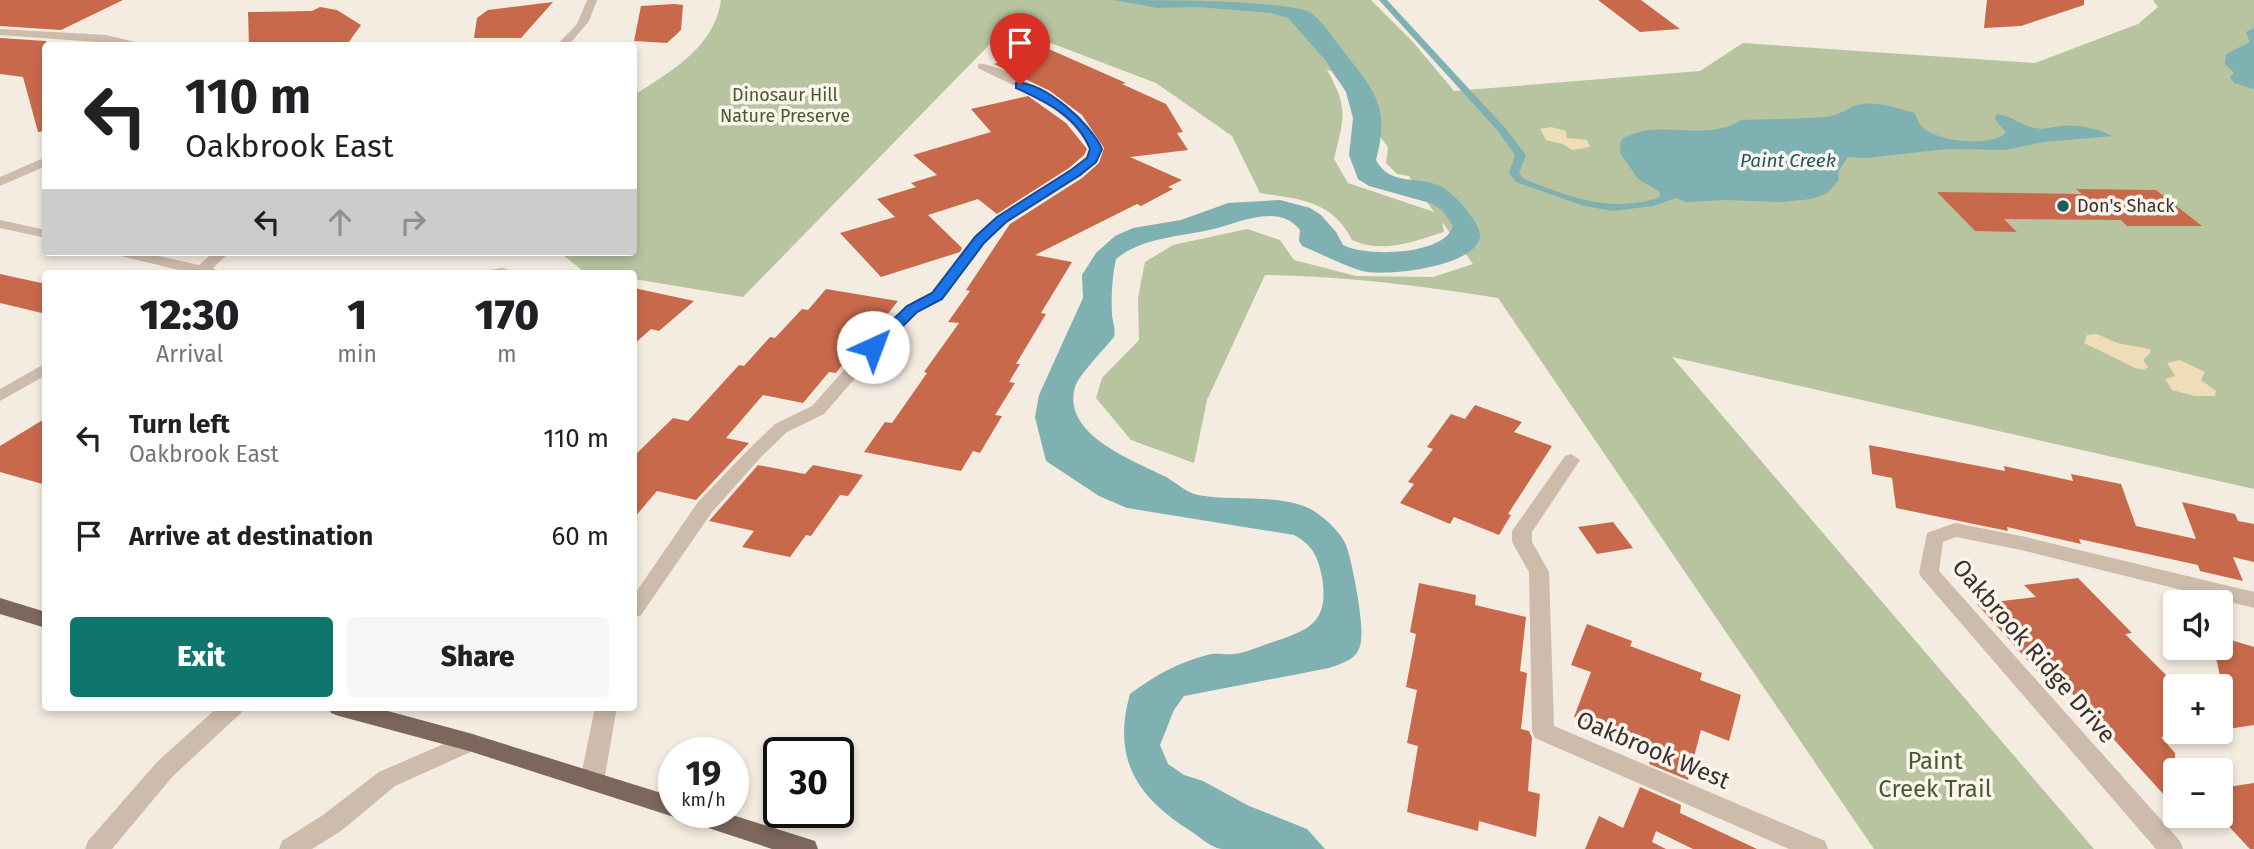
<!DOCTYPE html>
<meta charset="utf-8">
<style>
body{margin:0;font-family:"Fira Sans",sans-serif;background:#f6f6f6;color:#202124;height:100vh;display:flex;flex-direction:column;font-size:26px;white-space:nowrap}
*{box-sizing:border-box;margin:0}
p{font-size:23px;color:#757577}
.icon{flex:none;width:38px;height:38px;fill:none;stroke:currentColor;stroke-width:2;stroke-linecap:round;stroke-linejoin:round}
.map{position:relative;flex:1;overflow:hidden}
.details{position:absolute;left:42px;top:270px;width:595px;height:441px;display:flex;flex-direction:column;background:#fff;border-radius:7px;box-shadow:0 4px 10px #0003}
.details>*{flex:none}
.banner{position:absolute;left:42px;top:42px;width:595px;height:214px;border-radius:7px;box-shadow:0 4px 10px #0003;background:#fff;color:#202124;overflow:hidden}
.tools{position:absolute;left:2163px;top:590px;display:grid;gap:14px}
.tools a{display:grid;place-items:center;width:70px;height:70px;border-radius:7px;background:#fff;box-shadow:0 4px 10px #0003;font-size:35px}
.speed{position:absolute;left:658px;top:737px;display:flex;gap:14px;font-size:35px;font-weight:700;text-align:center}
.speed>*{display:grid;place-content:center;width:91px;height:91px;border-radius:50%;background:#fff;box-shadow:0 4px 10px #0003;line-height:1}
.speed small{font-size:18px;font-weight:400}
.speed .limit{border:4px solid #111;border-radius:10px;background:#fff;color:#111}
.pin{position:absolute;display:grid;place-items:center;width:60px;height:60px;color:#fff;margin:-72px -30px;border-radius:50% 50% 50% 0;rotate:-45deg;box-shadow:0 0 7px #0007}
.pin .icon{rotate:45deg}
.me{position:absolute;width:77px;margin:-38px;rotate:43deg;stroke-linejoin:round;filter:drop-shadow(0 0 5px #0008)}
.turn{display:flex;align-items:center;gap:24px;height:147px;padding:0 28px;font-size:32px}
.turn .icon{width:91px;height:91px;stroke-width:2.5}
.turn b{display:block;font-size:49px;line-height:60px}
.lanes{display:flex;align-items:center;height:66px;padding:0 28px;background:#0003;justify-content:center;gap:35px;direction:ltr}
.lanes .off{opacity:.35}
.eta{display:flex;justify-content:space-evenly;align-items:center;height:119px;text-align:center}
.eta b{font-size:42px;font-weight:800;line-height:49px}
.button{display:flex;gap:14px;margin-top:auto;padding:14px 28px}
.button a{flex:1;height:80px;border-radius:7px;background:#0f766e;color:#fff;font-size:28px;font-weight:800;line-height:80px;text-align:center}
.button a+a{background:#f6f6f6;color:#202124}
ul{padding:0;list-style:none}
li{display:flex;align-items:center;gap:21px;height:98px;padding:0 28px}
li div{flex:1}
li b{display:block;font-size:26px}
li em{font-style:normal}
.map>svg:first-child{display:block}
.green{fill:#b8c4a0;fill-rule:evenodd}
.sand{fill:#efdcb8}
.water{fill:#7fb0b2}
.building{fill:#c8694b}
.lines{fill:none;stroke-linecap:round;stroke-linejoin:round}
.minor{fill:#cdbbac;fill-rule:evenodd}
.major{fill:#7d675c;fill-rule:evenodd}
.route{fill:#1a73e8;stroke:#114b97;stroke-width:2}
.poi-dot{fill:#1f5a5e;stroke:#fbf5ee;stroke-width:2.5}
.labels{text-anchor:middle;stroke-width:7;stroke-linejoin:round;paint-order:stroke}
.far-park-label{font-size:18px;fill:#4a5a2e;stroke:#fbf5ee}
.far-poi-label{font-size:18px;fill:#3b302b;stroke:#fbf5ee;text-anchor:start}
.far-water-label{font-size:19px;font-style:italic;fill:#1f5a5e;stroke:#fbf5ee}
.near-street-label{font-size:24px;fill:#3b302b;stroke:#fbf5ee}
.near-park-label{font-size:24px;fill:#4a5a2e;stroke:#fbf5ee}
</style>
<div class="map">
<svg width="2254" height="849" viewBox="0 0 2254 849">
<rect width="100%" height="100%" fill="#f4ebe1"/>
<!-- green -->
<path class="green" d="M721 0H1371L1413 42 1454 91 1700 71 1743 43 2035 63 2138 24 2158 7 2153 0H2254V489L1672 357 2094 849H1874L1498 298C1420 286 1344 276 1265 275L1207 400 1194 463 1131 440 1096 398 1102 378 1139 340 1138 298 1145 262 1173 245 1247 229 1280 240 1294 260 1356 276 1433 277 1473 264 1442 222 1444 232C1412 242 1383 254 1352 240 1332 200 1299 199 1260 193L1232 136 1156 83 1035 37 990 44 743 297 634 279V273L583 271 559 252H634V95C670 72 715 47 721 0ZM1327 70 1331 71 1388 147 1386 163 1397 174 1409 176 1434 212 1348 183 1334 159C1344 117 1349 109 1327 70Z"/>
<!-- sand -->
<g class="sand">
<path d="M1551 127 1566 131 1567 138 1587 140 1590 147 1572 150 1563 144 1546 140 1540 129Z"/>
<path d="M2097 334 2117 343 2149 349 2151 352 2143 360 2148 367 2144 370 2135 368 2084 343 2087 335Z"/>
<path d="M2180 360 2205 372 2201 380 2216 391 2215 396H2195L2172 390 2165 379 2175 376 2167 363Z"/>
</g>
<!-- water -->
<g class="water">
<path d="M1113 0C1151 0 1285 0 1310 12 1326 24 1339 47 1352 62 1380 97 1388 115 1376 160 1390 187 1419 175 1442 187 1454 193 1482 224 1480 237 1475 267 1386 277 1362 271 1342 265 1322 254 1302 246L1299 241 1300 230C1278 201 1235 225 1209 230 1178 237 1141 238 1116 259 1112 277 1111 297 1112 315 1113 324 1116 328 1114 337 1105 348 1078 376 1075 387 1061 435 1135 461 1166 477 1176 482 1186 493 1198 495 1232 502 1288 492 1317 513 1327 520 1341 533 1346 545 1352 561 1360 605 1361 623 1363 653 1358 659 1329 668L1184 696 1174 710 1160 745 1168 764 1184 775 1203 781 1249 806 1307 829 1325 849C1292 849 1255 849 1222 849 1211 848 1199 836 1189 830 1136 796 1112 758 1130 694 1154 676 1177 663 1207 655 1215 652 1225 655 1233 654 1245 653 1258 647 1270 643 1307 631 1330 624 1322 577 1318 557 1313 545 1294 535L1127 508 1099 496 1046 461 1035 417 1039 395 1083 298 1082 275 1096 253 1115 236 1133 228 1181 220 1228 203 1280 200 1310 208 1321 215 1336 232 1343 245C1365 257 1444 256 1453 226L1442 210 1430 203 1369 186 1358 179 1349 155 1353 118 1346 92 1326 61 1288 18 1271 13 1198 7 1158 8Z"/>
<path d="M1379 0H1387L1506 129 1526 155 1519 173 1524 179C1568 197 1613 214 1660 197V192L1638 179 1620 153 1621 140C1656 116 1705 144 1741 120 1768 119 1796 119 1824 117 1836 116 1844 111 1854 106 1871 99 1898 108 1914 113 1919 120 1918 125 1926 130 1944 142 1990 147 2006 133L1995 119 1997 114C2012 116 2020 125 2034 128 2044 130 2052 127 2062 126 2078 124 2098 129 2112 136L2044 142 2005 150 1948 149 1866 158 1848 157 1838 172 1839 180 1827 193 1811 199 1781 202 1724 200 1686 202 1676 198 1653 206 1613 211 1584 206 1516 182 1509 173 1515 155 1497 130Z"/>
<path d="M2254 28V88L2253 89 2234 83 2230 77 2234 73 2225 64 2226 54 2250 42 2246 32Z"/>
</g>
<!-- building -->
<g class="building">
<path d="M0 0H123L61 30 0 26Z"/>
<path d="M1598 0H1641L1680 29 1640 32Z"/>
<path d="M1987 0H2084V5L2021 26 1984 28Z"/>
<path d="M553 2 521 38H474L477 18 488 10Z"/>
<path d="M674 4 683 5 681 30 667 43 634 41 641 6Z"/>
<path d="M320 7 337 10 361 25 346 46H249L248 12 312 11Z"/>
<path d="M0 38 46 41V131L38 132 23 77 0 74Z"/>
<path d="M1040 48 1051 50 1126 83 1122 84 1166 104 1183 132 1177 133 1188 150 1130 157 1182 180 1168 187 1173 189 1141 206 1137 204 1035 255 1072 262 1041 313 1046 314 1016 364H1020L1009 382 1015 383 995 415 1002 416 980 453 973 451 961 471 864 452 885 422 892 423 927 373 924 372 959 323 948 322 970 291 966 290 1010 224 1082 178 1099 163 1104 148 1082 115 1050 91 994 64Z"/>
<path d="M1028 96 1066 123 1087 149 1084 155 1069 168 997 214 978 199 928 215 962 248 960 252 881 277 840 233 895 217 877 199 916 187 911 183 937 175 913 155 991 132 971 109Z"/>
<path d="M2076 189 2156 190 2202 226H2127L2121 220 2004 219 2017 232 1975 231 1937 192 2082 194Z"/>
<path d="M0 274 46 284V314L0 303Z"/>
<path d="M634 288 694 301 659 331 651 329 634 344Z"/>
<path d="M826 289 898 301 865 343 860 342 836 373 829 372 803 403 763 395 726 438 749 443 696 500 657 491 634 518V456L673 418 688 421 739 365 744 366 770 337 775 338 802 309 808 310Z"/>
<path d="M1475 405 1522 422 1514 432 1552 446 1508 514 1511 515 1499 535 1454 517 1450 524 1400 503 1414 484 1408 482 1433 449 1427 447 1451 414 1465 419Z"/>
<path d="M46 418V485L0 472V446Z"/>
<path d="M1869 445 2005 471 2004 466 2073 481 2071 474 2121 484 2136 526 2196 539 2182 502 2235 514 2238 521 2254 524V562L2233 557 2243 581 2200 571 2198 565 2079 539 2081 544 2007 527 2008 531 1896 508 1892 478 1872 474Z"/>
<path d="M758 465 805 474 813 465 863 475 848 496 840 495 811 536 806 535 790 557 742 547 754 531 709 521Z"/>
<path d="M1613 522 1633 548 1597 554 1578 527Z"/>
<path d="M2078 578 2132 633 2125 634 2175 684V736L2161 737 2175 753V807L2069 690 2056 692 1977 604 2036 597 2024 585Z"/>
<path d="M1419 583 1476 595 1475 605 1526 617 1520 671 1527 673 1521 729 1529 731 1532 738 1528 791 1540 794 1536 837 1479 821 1478 831 1407 812 1418 746 1407 743 1417 690 1406 687 1416 634 1410 632Z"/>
<path d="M1587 624 1632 641 1630 646 1702 673 1700 680 1741 695 1729 741 1701 730 1688 780 1649 764 1652 756 1645 753 1648 747 1574 717 1591 672 1571 665Z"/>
<path d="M2221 637 2254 647V725L2221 730V681L2214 648H2221Z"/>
<path d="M2254 783V849H2250L2221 818V788Z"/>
<path d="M1640 787 1681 805 1680 813 1757 849H1693L1656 831 1652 842 1666 849H1585L1599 816 1623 828Z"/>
</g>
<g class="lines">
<!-- minor -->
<g class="minor">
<path d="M587 0H597L589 21 568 46H556L577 24Z"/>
<path d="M0 29 106 35 152 46 0 35Z"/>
<path d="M978 64C996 61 1066 103 1080 117 1090 127 1096 138 1102 149L1097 162 1081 176 1007 223 984 243 942 299 917 312 898 329 824 414 787 432 761 457 712 512 641 615 634 618V595L698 502 749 449 775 424 812 406 886 323 907 306 932 293 974 237 997 217 1071 170 1086 157 1090 149C1066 106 1020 89 978 68Z"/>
<path d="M46 157V166L0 186V177Z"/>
<path d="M0 220 46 230V238L0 228Z"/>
<path d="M115 252H141L199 265 214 252H230L213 268 221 273H191L117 255Z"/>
<path d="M502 268 507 269 509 273H489L491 270Z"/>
<path d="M46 363V375L0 401V389Z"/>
<path d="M1571 454 1580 460 1532 532V542L1549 572 1554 726 1825 841 1828 849H1789L1535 738 1532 731 1529 572 1512 542V531L1565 456Z"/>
<path d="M1955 523 2021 536 2254 592V608L2021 550 1956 537 1943 542 1939 571 2180 841 2183 849H2156L1922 578 1919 573 1927 533Z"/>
<path d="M218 707H244L241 713 173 776 112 849H85L88 841 157 762Z"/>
<path d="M595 707H617L604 781 600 788 592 791 584 788 580 781Z"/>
<path d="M469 733 477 735 480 742 477 749 395 786 341 831 312 849H279L282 841 323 815 379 772Z"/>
</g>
<!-- major -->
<g class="major">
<path d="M0 598 46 612V628L0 614Z"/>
<path d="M328 707H373L469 733 674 797V812H723L815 841 818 849H772L681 819 680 815 674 817 469 751 339 716 331 713Z"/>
</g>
</g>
<!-- route -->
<path class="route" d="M1016 83C1044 81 1091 124 1102 149L1096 162 1080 175 1006 222 984 243 942 299 917 312 879 350H868L866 347 868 344 907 306 932 293 975 237 997 217 1071 170 1087 158 1090 149C1077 116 1046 102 1016 88Z"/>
<!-- markers -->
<circle class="poi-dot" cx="2063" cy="206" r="7"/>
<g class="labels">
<!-- far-park labels -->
<g class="far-park-label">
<text x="785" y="101">Dinosaur Hill<tspan x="785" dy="21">Nature Preserve</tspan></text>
</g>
<!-- far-poi labels -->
<g class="far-poi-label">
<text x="2077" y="212">Don's Shack</text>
</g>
<!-- far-water labels -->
<g class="far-water-label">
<text x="1788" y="167">Paint Creek</text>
</g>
<!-- near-street labels -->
<g class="near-street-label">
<text transform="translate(2034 651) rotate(49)" y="8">Oakbrook Ridge Drive</text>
<text transform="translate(1653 750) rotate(23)" y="8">Oakbrook West</text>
</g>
<!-- near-park labels -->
<g class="near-park-label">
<text x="1935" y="769">Paint<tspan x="1935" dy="28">Creek Trail</tspan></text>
</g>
</g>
</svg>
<div class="tools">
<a><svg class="icon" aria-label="sound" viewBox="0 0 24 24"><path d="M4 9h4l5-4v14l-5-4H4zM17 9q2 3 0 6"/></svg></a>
<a>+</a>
<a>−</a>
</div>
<div class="speed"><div>19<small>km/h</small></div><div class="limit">30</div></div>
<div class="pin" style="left:1020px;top:85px;background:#d93025"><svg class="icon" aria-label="arrive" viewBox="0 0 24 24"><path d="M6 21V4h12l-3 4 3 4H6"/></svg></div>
<svg class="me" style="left:873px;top:347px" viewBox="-20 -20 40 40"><circle r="19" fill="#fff"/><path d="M0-13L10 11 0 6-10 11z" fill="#1a73e8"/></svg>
<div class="banner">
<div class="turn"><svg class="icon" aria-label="left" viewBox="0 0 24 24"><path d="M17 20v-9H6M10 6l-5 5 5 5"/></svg><div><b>110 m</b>Oakbrook East</div></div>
<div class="lanes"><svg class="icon" aria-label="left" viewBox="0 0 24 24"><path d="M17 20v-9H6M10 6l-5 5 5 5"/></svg><svg class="icon off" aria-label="ahead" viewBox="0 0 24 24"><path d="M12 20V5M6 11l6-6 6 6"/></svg><svg class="icon off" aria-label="right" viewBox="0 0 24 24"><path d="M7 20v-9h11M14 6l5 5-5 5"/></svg></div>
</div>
<section class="details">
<div class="eta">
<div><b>12:30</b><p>Arrival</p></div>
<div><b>1</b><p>min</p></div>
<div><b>170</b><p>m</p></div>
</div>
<ul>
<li><svg class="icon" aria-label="left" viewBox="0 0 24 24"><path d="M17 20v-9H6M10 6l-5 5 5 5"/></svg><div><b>Turn left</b><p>Oakbrook East</p></div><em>110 m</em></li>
<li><svg class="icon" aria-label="arrive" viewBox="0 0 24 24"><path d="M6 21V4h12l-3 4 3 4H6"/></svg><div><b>Arrive at destination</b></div><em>60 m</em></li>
</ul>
<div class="button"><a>Exit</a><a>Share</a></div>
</section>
</div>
